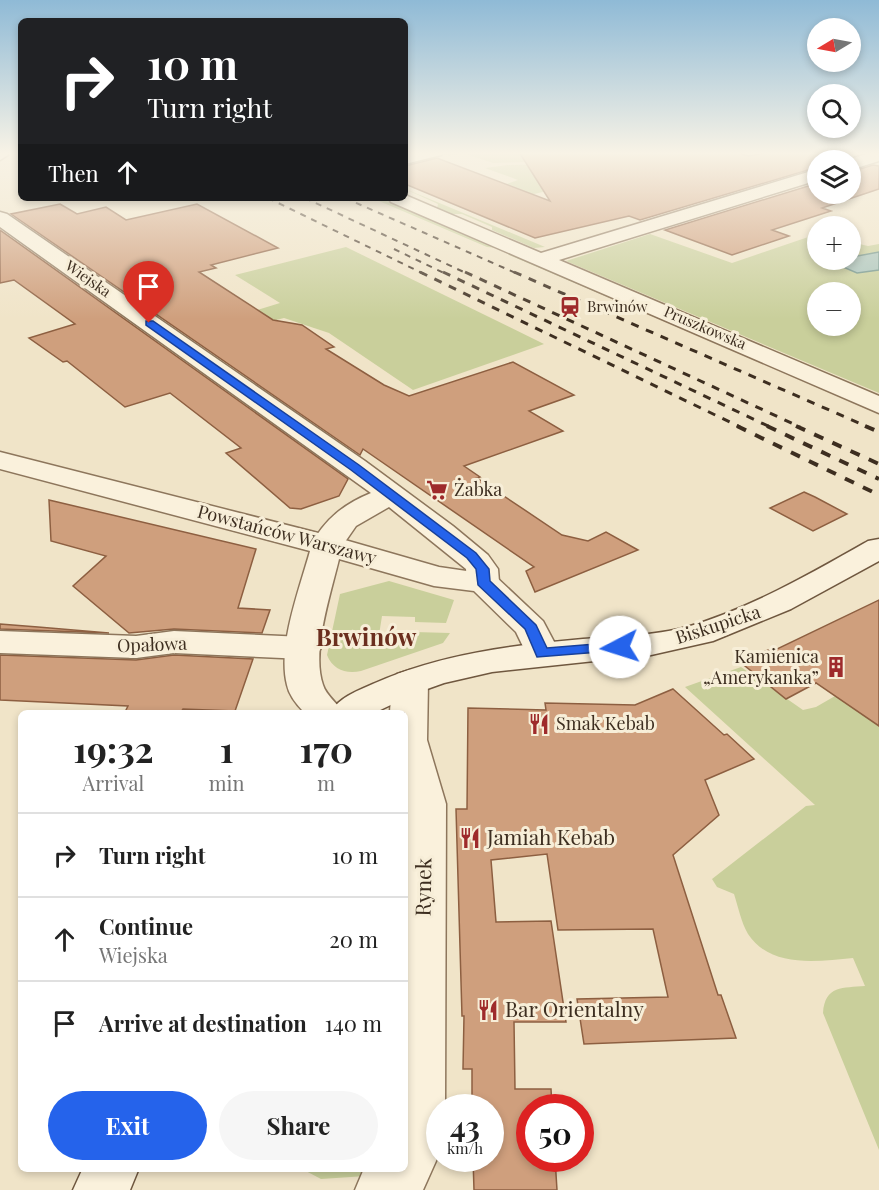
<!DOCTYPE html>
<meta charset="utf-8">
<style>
body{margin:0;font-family:"Playfair Display",serif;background:#f6f6f6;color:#222;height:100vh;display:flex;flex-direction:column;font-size:22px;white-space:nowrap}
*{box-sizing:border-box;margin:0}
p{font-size:20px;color:#767676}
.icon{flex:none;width:33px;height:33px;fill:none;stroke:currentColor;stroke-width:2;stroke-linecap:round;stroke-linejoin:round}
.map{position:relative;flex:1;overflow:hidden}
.sheet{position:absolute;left:18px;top:710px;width:390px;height:462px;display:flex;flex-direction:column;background:#fff;border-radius:9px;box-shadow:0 3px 9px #0003}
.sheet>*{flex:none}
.top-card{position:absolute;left:18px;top:18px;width:390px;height:183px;border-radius:9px;box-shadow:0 3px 9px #0003;background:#202124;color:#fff;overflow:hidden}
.needle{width:39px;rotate:260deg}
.controls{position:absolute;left:807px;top:18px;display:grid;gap:12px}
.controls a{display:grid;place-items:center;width:54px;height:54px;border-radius:50%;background:#fff;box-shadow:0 3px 9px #0003;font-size:30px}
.speed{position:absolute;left:426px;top:1094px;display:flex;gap:12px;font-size:30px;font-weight:700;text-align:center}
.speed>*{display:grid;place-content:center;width:78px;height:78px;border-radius:50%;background:#fff;box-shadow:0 3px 9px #0003;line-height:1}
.speed small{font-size:15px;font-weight:400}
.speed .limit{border:9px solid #d22;background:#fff;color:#111}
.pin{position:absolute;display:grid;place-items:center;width:51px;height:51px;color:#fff;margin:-62px -26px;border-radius:50% 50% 50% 0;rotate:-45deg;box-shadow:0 0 6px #0007}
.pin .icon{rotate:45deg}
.me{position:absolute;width:66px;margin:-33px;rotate:265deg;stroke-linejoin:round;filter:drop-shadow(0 0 4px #0008)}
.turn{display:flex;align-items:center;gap:21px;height:126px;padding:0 30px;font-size:27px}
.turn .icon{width:78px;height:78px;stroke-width:2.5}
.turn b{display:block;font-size:42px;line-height:51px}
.then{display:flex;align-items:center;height:57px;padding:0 30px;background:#0003;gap:12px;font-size:22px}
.eta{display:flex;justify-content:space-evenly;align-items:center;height:102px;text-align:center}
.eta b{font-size:36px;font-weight:700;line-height:42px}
.action{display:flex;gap:12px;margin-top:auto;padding:12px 30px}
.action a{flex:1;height:69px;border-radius:36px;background:#2563eb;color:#fff;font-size:24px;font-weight:700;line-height:69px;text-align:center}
.action a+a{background:#f6f6f6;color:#222}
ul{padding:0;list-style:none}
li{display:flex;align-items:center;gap:18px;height:84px;padding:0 30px;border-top:2px solid #e0e0e0}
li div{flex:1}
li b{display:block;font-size:22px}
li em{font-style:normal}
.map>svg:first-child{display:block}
.green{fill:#c9cf9b;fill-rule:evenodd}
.water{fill:#a9c4bc;stroke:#6f938a;stroke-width:1.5}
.building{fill:#cf9f7d;stroke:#8d5f41;stroke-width:1.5}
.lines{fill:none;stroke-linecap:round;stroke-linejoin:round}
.minor-casing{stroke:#8d765c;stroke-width:3}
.tertiary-casing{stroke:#8d765c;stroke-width:3}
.secondary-casing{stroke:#6f573f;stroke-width:3}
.minor{fill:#faf1dc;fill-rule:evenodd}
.tertiary{fill:#faf1dc;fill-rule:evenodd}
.secondary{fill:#faf1dc;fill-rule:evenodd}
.rail-far2{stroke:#3d2e20;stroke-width:2;stroke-dasharray:6 6;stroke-linecap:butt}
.rail-far1{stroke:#3d2e20;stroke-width:3;stroke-dasharray:8 8;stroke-linecap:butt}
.rail{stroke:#3d2e20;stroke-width:4;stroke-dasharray:10 10;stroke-linecap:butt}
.route{fill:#2563eb;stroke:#184099;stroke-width:1.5}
.labels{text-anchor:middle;stroke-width:6;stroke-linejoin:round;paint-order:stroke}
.far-street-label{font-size:15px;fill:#3d2e20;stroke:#f7eed8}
.far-poi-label{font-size:15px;fill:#3d2e20;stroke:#f7eed8;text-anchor:start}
.poi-label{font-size:18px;fill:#3d2e20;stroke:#f7eed8;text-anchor:start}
.street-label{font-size:18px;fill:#3d2e20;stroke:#f7eed8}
.near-poi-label{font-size:21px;fill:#3d2e20;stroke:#f7eed8;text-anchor:start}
.near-street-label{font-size:21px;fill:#3d2e20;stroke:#f7eed8}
.district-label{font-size:24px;font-weight:bold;fill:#6b2e1e;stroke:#f7eed8}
</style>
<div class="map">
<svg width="879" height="1190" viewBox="0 0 879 1190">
<rect width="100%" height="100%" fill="#f0e4c8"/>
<!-- green -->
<g class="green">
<path d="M446 152H667L565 161 493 163 463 153 449 156 444 154Z"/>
<path d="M565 164 547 191 521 197 504 185 518 180 485 168 508 165Z"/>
<path d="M405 189 425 197 545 247 534 248 492 230V227L462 214H450L437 208 438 204Z"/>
<path d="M372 198H380L488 244H499L498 248 487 247Z"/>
<path d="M650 234 732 263 817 234 818 260H850L851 242 868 246 879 244V393L566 261ZM818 292H850V326H818Z"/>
<path d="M346 247 544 344 413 390 329 333 284 318 249 327 195 329 280 303 235 275Z"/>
<path d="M510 251 517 257 781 371 509 255 507 253Z"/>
<path d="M389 581 454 600 446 623 415 622V617L382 616 379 635 407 636 414 632 450 633 443 643 361 671C346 674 333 670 327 655L340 594Z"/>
<path d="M741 667 803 710 816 707 842 692 879 718V1150L823 1013C825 985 843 988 865 986L853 958C818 961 771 969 748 934 741 922 738 906 734 894L717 887 712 879 806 806 815 805 685 687Z"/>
<path d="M302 1169H379L366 1176 321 1179Z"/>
</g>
<!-- water -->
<path class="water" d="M879 252V270L857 273 843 267 842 264 852 257Z"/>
<!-- building -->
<g class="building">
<path d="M519 152H736L748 156 772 152H819L845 159V160H818V167L640 220 629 216 535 238 405 184V166L437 158 550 201Z"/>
<path d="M873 165 879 166V189L822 208 831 211 772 230 789 236 732 255 665 230 818 183V194H850V172Z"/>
<path d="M60 204 77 214 106 207 126 220 197 204 278 248 211 265 216 268 199 272 273 320 302 325 334 347 326 349 384 385 409 396 513 362 574 395 529 411 563 431 464 466 480 477 477 478 562 535 588 541 606 532 638 550 535 592 526 571 534 567 363 449 360 455 11 214Z"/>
<path d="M0 230 348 479 339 496 301 509 290 508 226 453 241 448 170 393 125 407 67 361 63 362 29 338 75 324 14 280 0 283Z"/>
<path d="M804 492 815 497 847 514 813 531 770 508Z"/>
<path d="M49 500 256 549 238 608 270 610 262 633 174 629 129 633 73 586 106 556 51 541Z"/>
<path d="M879 600V726L816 683 786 699 740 662 768 650 771 652Z"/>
<path d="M0 624 38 627 109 633 0 629Z"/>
<path d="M0 655 136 660 174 655 253 659 235 711 183 709 181 712H125L128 706 0 700Z"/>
<path d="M673 689 724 735 727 734 754 759 705 780 719 815 673 855 718 995H721L736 1038 584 1044 577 999 668 997 653 929 558 930 547 854 491 860 496 922 551 921 566 1022H514L515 1089H551L552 1107H530V1158H555L557 1190H474L473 1158H490V1107H472V1069H463L464 1016H462L456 809H467L468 708 546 710 545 703 635 705Z"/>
</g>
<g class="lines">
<defs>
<g id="minor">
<path d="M0 152H8V155L0 160Z"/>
<path d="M412 152H443L441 155 405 164V154Z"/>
<path d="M873 152H879V161L850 170V160H847Z"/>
<path d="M818 169V180L559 260 879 396V413L391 202 388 198H405V195L541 253Z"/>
<path d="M0 212 7 214 365 461 453 526 488 555 498 569 499 582 494 589 483 592 472 589 467 582 466 569 389 507 356 526 338 552 327 554 316 552 311 545C325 519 344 504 371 493L0 227Z"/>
<path d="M0 631 136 636 174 631 304 637 316 640 321 648 316 656 304 659 174 653 136 658 0 653Z"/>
<path d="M410 670 423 674 428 682 427 740 446 804 445 1107H440V1152L423 1190H355L363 1171 367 1168H405V712H390L392 682 397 674Z"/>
</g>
<path id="tertiary" d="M0 452 338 538 439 567 494 575 543 621 560 653 554 661 542 664 530 661 516 632 474 591 434 586 339 559C331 593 311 652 323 685 326 695 337 703 343 712H304C297 705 289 695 287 685 277 646 300 588 310 551L0 469Z"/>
<g id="secondary">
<path d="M879 539V561L791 609 713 641 651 655 492 672 444 683 416 693 376 712H330C340 697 359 690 375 683 441 654 513 645 583 639 618 636 653 636 687 627 751 608 810 574 868 541Z"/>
<path d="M83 1168H139L130 1190H73Z"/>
</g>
</defs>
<!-- minor casing -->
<use href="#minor" class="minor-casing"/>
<!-- tertiary casing -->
<use href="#tertiary" class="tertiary-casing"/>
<!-- secondary casing -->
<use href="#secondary" class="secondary-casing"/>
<!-- minor -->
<use href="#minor" class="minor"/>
<!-- tertiary -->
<use href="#tertiary" class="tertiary"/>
<!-- secondary -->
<use href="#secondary" class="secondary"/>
<!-- rail-far2 -->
<g class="rail-far2">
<path d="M268 198 424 274"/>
<path d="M305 198 468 274"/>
<path d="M345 198 518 274"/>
<path d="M394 249 446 274"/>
</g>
<!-- rail-far1 -->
<g class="rail-far1">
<path d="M420 272 740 427"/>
<path d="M443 272 770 427"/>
<path d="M465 272 800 427"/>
<path d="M514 272 868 427"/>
</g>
<!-- rail -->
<g class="rail">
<path d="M737 426 879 495"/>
<path d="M767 426 879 479"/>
<path d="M796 426 879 464"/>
<path d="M865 426 879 432"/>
</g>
</g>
<!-- sky -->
<linearGradient id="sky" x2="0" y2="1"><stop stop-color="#8fbad6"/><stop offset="0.48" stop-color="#f8f3e6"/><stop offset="1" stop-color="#f8f3e6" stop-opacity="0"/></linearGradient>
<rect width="879" height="319" fill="url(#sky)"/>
<!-- route -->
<path class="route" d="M146 321H153L359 465 476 553 489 569 490 581 536 625 547 648 620 642 625 644 627 647 625 650 537 657 525 629 478 585 476 569 467 558 351 470 146 325Z"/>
<!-- icons -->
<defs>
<symbol id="station-bare" viewBox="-9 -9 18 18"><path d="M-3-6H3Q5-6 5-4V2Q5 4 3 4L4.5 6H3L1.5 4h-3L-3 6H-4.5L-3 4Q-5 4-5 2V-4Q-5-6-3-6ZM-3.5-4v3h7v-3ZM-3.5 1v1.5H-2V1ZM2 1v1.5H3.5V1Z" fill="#9e2a2b" stroke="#f7eed8" stroke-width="2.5" paint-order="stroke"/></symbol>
<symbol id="supermarket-bare" viewBox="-9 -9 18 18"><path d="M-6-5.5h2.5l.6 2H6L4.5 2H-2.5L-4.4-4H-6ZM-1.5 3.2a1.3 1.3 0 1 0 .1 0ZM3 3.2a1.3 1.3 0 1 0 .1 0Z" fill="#9e2a2b" stroke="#f7eed8" stroke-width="2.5" paint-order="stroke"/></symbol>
<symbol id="building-bare" viewBox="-9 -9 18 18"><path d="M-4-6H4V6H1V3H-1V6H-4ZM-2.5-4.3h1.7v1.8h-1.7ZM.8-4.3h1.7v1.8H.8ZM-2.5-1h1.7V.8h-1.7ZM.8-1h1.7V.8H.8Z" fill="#9e2a2b" stroke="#f7eed8" stroke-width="2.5" paint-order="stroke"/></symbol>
<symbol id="restaurant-bare" viewBox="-9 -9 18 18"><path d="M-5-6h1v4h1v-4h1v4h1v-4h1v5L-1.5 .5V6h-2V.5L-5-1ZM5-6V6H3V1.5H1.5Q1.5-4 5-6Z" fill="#9e2a2b" stroke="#f7eed8" stroke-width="2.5" paint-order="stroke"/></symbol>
</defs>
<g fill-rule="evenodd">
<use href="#station-bare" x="555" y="292" width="30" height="30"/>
<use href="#supermarket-bare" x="422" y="475" width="30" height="30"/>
<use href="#building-bare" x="821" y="652" width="30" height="30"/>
<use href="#restaurant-bare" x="524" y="709" width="30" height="30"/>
<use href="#restaurant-bare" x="455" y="823" width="30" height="30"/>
<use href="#restaurant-bare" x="473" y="995" width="30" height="30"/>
</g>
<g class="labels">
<!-- far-street labels -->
<g class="far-street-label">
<text transform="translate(88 279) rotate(35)" y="5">Wiejska</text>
<text transform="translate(705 328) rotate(23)" y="5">Pruszkowska</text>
</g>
<!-- far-poi labels -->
<g class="far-poi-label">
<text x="587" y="312">Brwinów</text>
</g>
<!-- poi labels -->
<g class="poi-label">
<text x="454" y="496">Żabka</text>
<text x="819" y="663" text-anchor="end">Kamienica<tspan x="819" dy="21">„Amerykanka”</tspan></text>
<text x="556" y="730">Smak Kebab</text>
</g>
<!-- street labels -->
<g class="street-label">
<text transform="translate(287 535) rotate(15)" y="6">Powstańców Warszawy</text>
<text transform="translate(718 625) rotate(-18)" y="6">Biskupicka</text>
<text transform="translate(152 645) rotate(-2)" y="6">Opałowa</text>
</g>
<!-- near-poi labels -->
<g class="near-poi-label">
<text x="487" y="845">Jamiah Kebab</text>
<text x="505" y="1017">Bar Orientalny</text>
</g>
<!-- near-street labels -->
<g class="near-street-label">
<text transform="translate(424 887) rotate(-89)" y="7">Rynek</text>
</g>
<!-- district labels -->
<g class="district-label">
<text x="366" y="646">Brwinów</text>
</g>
</g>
</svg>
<div class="controls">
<a><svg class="needle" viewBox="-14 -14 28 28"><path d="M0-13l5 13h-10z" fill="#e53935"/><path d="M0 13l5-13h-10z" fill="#767676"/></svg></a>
<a><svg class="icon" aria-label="search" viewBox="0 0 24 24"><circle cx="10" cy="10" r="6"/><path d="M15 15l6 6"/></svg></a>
<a><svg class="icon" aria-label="layers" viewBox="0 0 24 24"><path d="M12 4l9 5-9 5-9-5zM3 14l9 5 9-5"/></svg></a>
<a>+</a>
<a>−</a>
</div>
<div class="speed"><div>43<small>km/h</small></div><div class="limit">50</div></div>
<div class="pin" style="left:149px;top:323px;background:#d93025"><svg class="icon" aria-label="arrive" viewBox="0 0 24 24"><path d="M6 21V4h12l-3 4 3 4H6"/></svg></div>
<svg class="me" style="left:620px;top:647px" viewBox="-20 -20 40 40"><circle r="19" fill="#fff"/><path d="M0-13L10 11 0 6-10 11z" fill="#2563eb"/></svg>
<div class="top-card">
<div class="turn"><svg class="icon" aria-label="right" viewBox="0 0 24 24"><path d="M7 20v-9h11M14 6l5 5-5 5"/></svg><div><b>10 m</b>Turn right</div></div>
<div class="then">Then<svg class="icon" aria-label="ahead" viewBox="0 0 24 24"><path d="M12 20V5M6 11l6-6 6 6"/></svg></div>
</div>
<section class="sheet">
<div class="eta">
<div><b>19:32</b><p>Arrival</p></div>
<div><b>1</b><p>min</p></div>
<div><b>170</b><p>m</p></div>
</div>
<ul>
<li><svg class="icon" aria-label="right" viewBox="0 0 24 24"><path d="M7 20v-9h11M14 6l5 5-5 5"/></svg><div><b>Turn right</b></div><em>10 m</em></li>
<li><svg class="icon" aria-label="ahead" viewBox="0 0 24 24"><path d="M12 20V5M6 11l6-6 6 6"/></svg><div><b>Continue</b><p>Wiejska</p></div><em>20 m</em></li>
<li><svg class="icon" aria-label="arrive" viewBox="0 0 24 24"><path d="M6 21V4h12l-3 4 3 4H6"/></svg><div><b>Arrive at destination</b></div><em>140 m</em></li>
</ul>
<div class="action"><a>Exit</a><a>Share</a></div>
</section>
</div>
